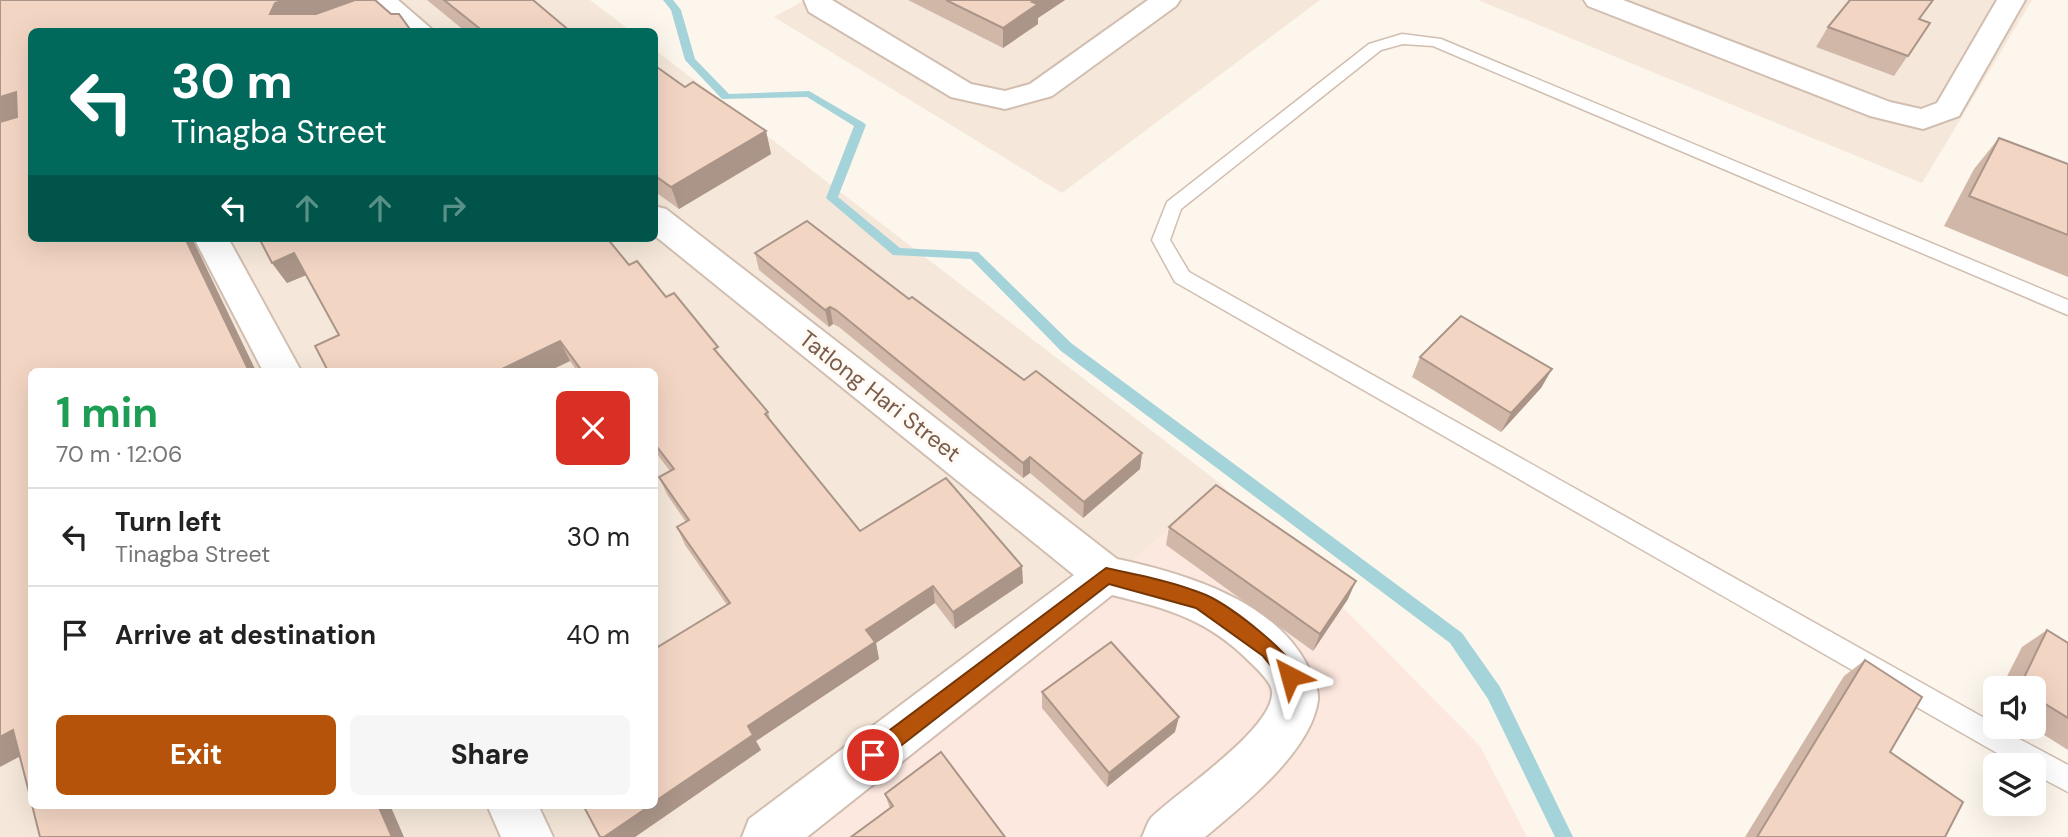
<!DOCTYPE html>
<meta charset="utf-8">
<style>
body{margin:0;font-family:"DM Sans",sans-serif;background:#f6f6f6;color:#222;height:100vh;display:flex;flex-direction:column;font-size:26px;white-space:nowrap}
*{box-sizing:border-box;margin:0}
p{font-size:23px;color:#767676}
.icon{flex:none;width:38px;height:38px;fill:none;stroke:currentColor;stroke-width:2;stroke-linecap:round;stroke-linejoin:round}
.map{position:relative;flex:1;overflow:hidden}
.details{position:absolute;left:28px;top:368px;width:630px;height:441px;display:flex;flex-direction:column;background:#fff;border-radius:10px;box-shadow:0 7px 28px #0002}
.details>*{flex:none}
.guide{position:absolute;left:28px;top:28px;width:630px;height:214px;border-radius:10px;box-shadow:0 7px 28px #0002;background:#00695c;color:#fff;overflow:hidden}
.tools{position:absolute;left:1983px;top:676px;display:grid;gap:14px}
.tools a{display:grid;place-items:center;width:63px;height:63px;border-radius:10px;background:#fff;box-shadow:0 7px 28px #0002;font-size:35px}
.pin{position:absolute;display:grid;place-items:center;width:60px;height:60px;color:#fff;margin:-30px;border:4px solid #fff;border-radius:50%;box-shadow:0 2px 7px #0007}
.me{position:absolute;width:77px;margin:-38px;rotate:321deg;stroke-linejoin:round;filter:drop-shadow(0 0 5px #0008)}
.turn{display:flex;align-items:center;gap:24px;height:147px;padding:0 28px;font-size:32px}
.turn .icon{width:91px;height:91px;stroke-width:2.5}
.turn b{display:block;font-size:49px;line-height:60px}
.lanes{display:flex;align-items:center;height:66px;padding:0 28px;background:#0003;justify-content:center;gap:35px;direction:ltr}
.lanes .off{opacity:.35}
.round{display:grid;place-items:center;flex:none;width:74px;height:74px;border-radius:10px;background:#f6f6f6}
.head{display:flex;align-items:center;justify-content:space-between;height:119px;padding:0 28px}
h1{font-size:42px;font-weight:700;line-height:52px;color:#1e9e55}
.button{display:flex;gap:14px;margin-top:auto;padding:14px 28px}
.button a{flex:1;height:80px;border-radius:10px;background:#b45309;color:#fff;font-size:28px;font-weight:700;line-height:80px;text-align:center}
.button a+a{background:#f6f6f6;color:#222}
ul{padding:0;list-style:none}
li{display:flex;align-items:center;gap:21px;height:98px;padding:0 28px;border-top:2px solid #e0e0e0}
li div{flex:1}
li b{display:block;font-size:26px}
li em{font-style:normal}
.map>svg:first-child{display:block}
.residential{fill:#f5e8da;fill-rule:evenodd}
.commercial{fill:#fde8e0}
.lines{fill:none;stroke-linecap:round;stroke-linejoin:round}
.stream{fill:#a5d3da;fill-rule:evenodd}
.service-casing{stroke:#d1beb0;stroke-width:3}
.minor-casing{stroke:#d1beb0;stroke-width:4}
.service{fill:#fff;fill-rule:evenodd}
.minor{fill:#fff;fill-rule:evenodd}
.wall{fill:#d1b7a8}
.shaded-wall{fill:#aa9588}
.building{fill:#f3d5c3;stroke:#aa9588;stroke-width:2}
.route{fill:#b45309;stroke:#753606;stroke-width:2}
.labels{text-anchor:middle;stroke-width:6;stroke-linejoin:round;paint-order:stroke}
.street-label{font-size:23px;fill:#7a5c4d;stroke:#fffaf3}
</style>
<div class="map">
<svg width="2068" height="837" viewBox="0 0 2068 837">
<rect width="100%" height="100%" fill="#fdf6ec"/>
<!-- residential -->
<g class="residential">
<path d="M0 0H590L631 31 32 32V238H654L655 50 1221 484 812 837H0ZM32 371H654V805H32Z"/>
<path d="M805 0H1320L1062 193 774 17Z"/>
<path d="M1478 0H2032L1922 183Z"/>
</g>
<!-- commercial -->
<path class="commercial" d="M1221 484 1480 746 1527 837H812Z"/>
<g class="lines">
<!-- stream -->
<path class="stream" d="M663 0H673L681 10 695 59 729 94 809 91 864 123 866 125 838 197 900 248 978 252 1071 343 1462 633 1500 687 1573 837H1555L1488 699 1450 643 1061 351 971 259 893 255 826 198 854 126 807 97 722 99 685 60 671 10Z"/>
<defs>
<path id="service" d="M1402 34 1441 39 2068 300V315L1433 46 1403 44 1381 50 1181 209 1170 240 1189 272 1995 724V726L2068 765V792L2034 774V765H2018L1175 282 1152 240 1167 202 1369 44Z"/>
<g id="minor">
<path d="M362 0H398L435 32H403L380 12 326 32H284L288 26Z"/>
<path d="M804 0H832L971 84 1005 91 1030 84 1148 0H1180L1176 6 1052 96 1005 109 951 97 809 12Z"/>
<path d="M1584 0H1623L1890 102 1921 109 1937 103 1997 0H2025L1959 116 1923 129 1870 116 1588 6Z"/>
<path d="M654 206 666 209 1117 559C1183 573 1274 600 1307 665 1312 675 1319 688 1318 700 1311 752 1243 805 1205 837H1142C1145 831 1147 823 1151 818 1174 794 1284 723 1271 687 1267 678 1257 669 1250 662 1207 619 1169 609 1112 595L807 837H742L749 819 1074 575 654 235Z"/>
<path d="M194 238H228L301 371H263Z"/>
<path d="M487 805H538L553 837H501Z"/>
</g>
</defs>
<!-- service casing -->
<use href="#service" class="service-casing"/>
<!-- minor casing -->
<use href="#minor" class="minor-casing"/>
<!-- service -->
<use href="#service" class="service"/>
<!-- minor -->
<use href="#minor" class="minor"/>
</g>
<!-- wall -->
<g class="wall">
<path d="M427 0H533L571 32H466Z"/>
<path d="M908 0H1065L1038 18V24L1003 48Z"/>
<path d="M1919 19 1930 23 1894 76 1816 47 1828 27Z"/>
<path d="M654 65 685 87 766 131 771 154 679 209 654 191Z"/>
<path d="M1999 138 2068 164V277L1944 226 1974 169Z"/>
<path d="M755 253 909 299 1024 380 1142 453 1140 469 1083 518 1030 473 1023 478 839 327 833 324 829 327 759 270Z"/>
<path d="M272 263 629 265 666 297 721 356 768 412 771 422 860 531 1023 583 955 629 935 603 876 643 879 659 756 741 761 750 635 837H604L656 648 727 605 685 545 677 527 686 522 668 496 659 477 670 471 654 450V371H577L570 361 549 371H328L339 335 306 275 287 283Z"/>
<path d="M1420 357 1552 369 1541 388 1501 432 1412 377Z"/>
<path d="M1169 527 1348 599 1313 651 1166 545Z"/>
<path d="M2047 630 2068 643V750L2030 726H2034V688H2001L2022 647Z"/>
<path d="M1865 660 1890 752 1945 837H1745L1844 676Z"/>
<path d="M1042 692 1175 732 1107 787 1042 708Z"/>
<path d="M885 794 1005 837 890 809Z"/>
</g>
<!-- shaded-wall -->
<g class="shaded-wall">
<path d="M285 0H354L287 24 270 14 275 3Z"/>
<path d="M1035 0H1065L1038 18V24L1003 48V28Z"/>
<path d="M16 92 32 114 0 123V97Z"/>
<path d="M766 131 771 154 679 209 671 187Z"/>
<path d="M185 238H192L256 371H249Z"/>
<path d="M294 253 309 274 287 283 272 263Z"/>
<path d="M830 307 833 324 829 327 825 310Z"/>
<path d="M560 341 570 361 549 371H498Z"/>
<path d="M1552 369 1541 388 1501 432 1511 413Z"/>
<path d="M1142 453 1140 469 1083 518 1084 502Z"/>
<path d="M1030 457V473L1023 478V463Z"/>
<path d="M1022 566 1023 583 955 629 953 612Z"/>
<path d="M1356 581 1348 599 1313 651 1320 634Z"/>
<path d="M933 586 935 603 876 643 879 659 756 741 761 750 635 837H604L651 805H654V802L866 630Z"/>
<path d="M1179 717 1175 732 1107 787 1109 773Z"/>
<path d="M13 730 32 750 0 767V737Z"/>
<path d="M378 805H390L404 837H392Z"/>
</g>
<!-- building -->
<g class="building">
<path d="M0 0H285L275 3 270 14H316L355 0H375L391 14H399L412 32H32V238H185L249 371H32V804L13 730 0 737V122L17 117 16 92 0 97Z"/>
<path d="M444 0H533L571 32H484Z"/>
<path d="M946 0H1035L1032 2 1038 4 1003 28Z"/>
<path d="M1850 0H1933L1919 19 1930 23 1908 56 1828 27Z"/>
<path d="M654 65 685 87 693 82 766 131 671 187 654 175Z"/>
<path d="M1999 138 2068 164V235L1969 196Z"/>
<path d="M807 221 909 299 912 297 1024 380 1036 371 1142 453 1084 502 1030 457 1023 463 836 310 830 307 825 310 755 253Z"/>
<path d="M259 238H607L629 265 637 261 666 297 674 293 718 347 714 349 768 412 765 414 860 531 946 478 1022 566 953 612 933 586 866 630 875 642 748 726 753 735 654 802V646L656 648 730 603 677 527 689 520 659 477 674 469 654 443V371H582L560 341 498 371H328L315 346 339 335 294 253 272 263Z"/>
<path d="M1461 316 1552 369 1511 413 1420 357Z"/>
<path d="M1216 485 1356 581 1320 634 1169 527Z"/>
<path d="M2047 630 2068 643V718L2034 697V688H2019Z"/>
<path d="M1111 642 1179 717 1109 773 1042 692Z"/>
<path d="M1865 660 1922 697 1890 752 1963 802 1945 837H1757Z"/>
<path d="M941 752 1005 837H851L893 806 885 794Z"/>
<path d="M32 805H378L392 837H40Z"/>
<path d="M583 805H651L604 837H600Z"/>
</g>
<!-- route -->
<path class="route" d="M1106 568C1139 575 1174 582 1206 595 1232 607 1288 650 1300 676L1297 682 1290 685 1284 682 1263 656 1196 608 1109 584 880 762 873 765 866 762 863 755 866 748Z"/>
<g class="labels">
<!-- street labels -->
<g class="street-label">
<text transform="translate(880 396) rotate(38)" y="8">Tatlong Hari Street</text>
</g>
</g>
</svg>
<div class="tools">
<a><svg class="icon" aria-label="sound" viewBox="0 0 24 24"><path d="M4 9h4l5-4v14l-5-4H4zM17 9q2 3 0 6"/></svg></a>
<a><svg class="icon" aria-label="layers" viewBox="0 0 24 24"><path d="M12 4l9 5-9 5-9-5zM3 14l9 5 9-5"/></svg></a>
</div>
<div class="pin" style="left:873px;top:755px;background:#d93025"><svg class="icon" aria-label="arrive" viewBox="0 0 24 24"><path d="M6 21V4h12l-3 4 3 4H6"/></svg></div>
<svg class="me" style="left:1290px;top:676px" viewBox="-20 -20 40 40"><path d="M0-17L14 15 0 8-14 15z" fill="#b45309" stroke="#fff" stroke-width="4"/></svg>
<div class="guide">
<div class="turn"><svg class="icon" aria-label="left" viewBox="0 0 24 24"><path d="M17 20v-9H6M10 6l-5 5 5 5"/></svg><div><b>30 m</b>Tinagba Street</div></div>
<div class="lanes"><svg class="icon" aria-label="left" viewBox="0 0 24 24"><path d="M17 20v-9H6M10 6l-5 5 5 5"/></svg><svg class="icon off" aria-label="ahead" viewBox="0 0 24 24"><path d="M12 20V5M6 11l6-6 6 6"/></svg><svg class="icon off" aria-label="ahead" viewBox="0 0 24 24"><path d="M12 20V5M6 11l6-6 6 6"/></svg><svg class="icon off" aria-label="right" viewBox="0 0 24 24"><path d="M7 20v-9h11M14 6l5 5-5 5"/></svg></div>
</div>
<section class="details">
<div class="head"><div><h1>1 min</h1><p>70 m · 12:06</p></div><a class="round" style="background:#d93025;color:#fff"><svg class="icon" aria-label="close" viewBox="0 0 24 24"><path d="M6 6l12 12M18 6L6 18"/></svg></a></div>
<ul>
<li><svg class="icon" aria-label="left" viewBox="0 0 24 24"><path d="M17 20v-9H6M10 6l-5 5 5 5"/></svg><div><b>Turn left</b><p>Tinagba Street</p></div><em>30 m</em></li>
<li><svg class="icon" aria-label="arrive" viewBox="0 0 24 24"><path d="M6 21V4h12l-3 4 3 4H6"/></svg><div><b>Arrive at destination</b></div><em>40 m</em></li>
</ul>
<div class="button"><a>Exit</a><a>Share</a></div>
</section>
</div>
